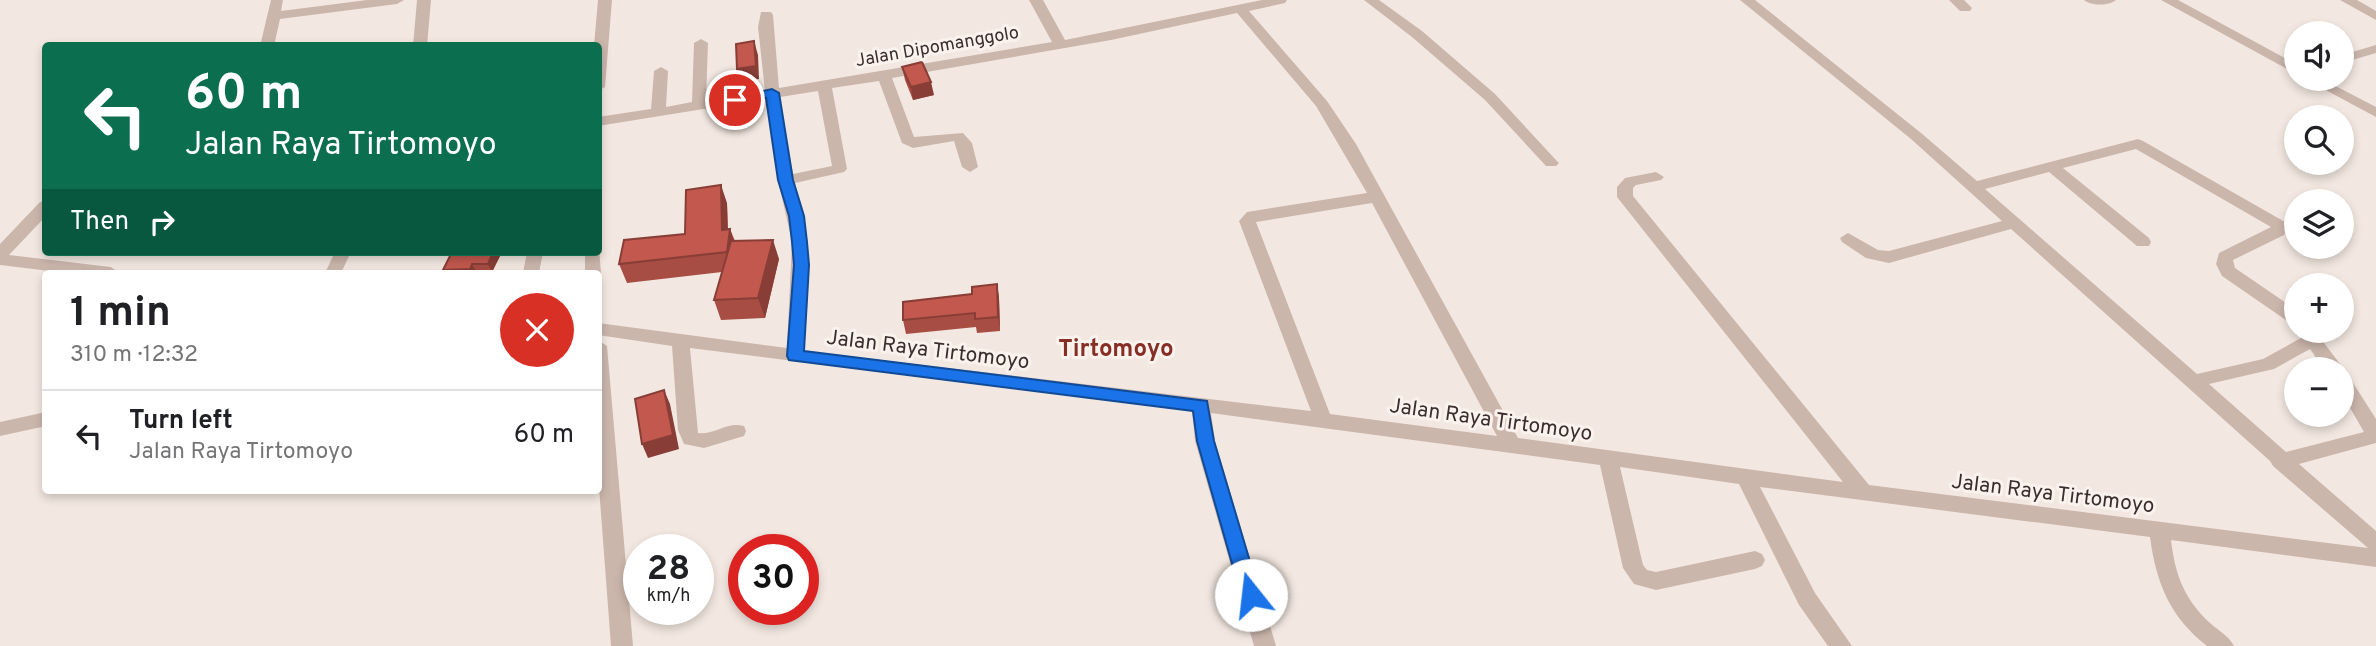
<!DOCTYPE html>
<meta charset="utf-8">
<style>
body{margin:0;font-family:Overpass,sans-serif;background:#f6f6f6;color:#202124;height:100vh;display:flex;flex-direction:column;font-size:26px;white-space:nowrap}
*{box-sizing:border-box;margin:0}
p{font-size:23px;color:#757577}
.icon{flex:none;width:38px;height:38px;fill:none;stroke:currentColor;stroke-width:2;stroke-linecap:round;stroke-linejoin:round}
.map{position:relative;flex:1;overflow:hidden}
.drawer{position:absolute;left:42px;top:270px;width:560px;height:224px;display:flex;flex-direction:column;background:#fff;border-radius:7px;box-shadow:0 4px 10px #0003}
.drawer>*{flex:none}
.guide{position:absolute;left:42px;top:42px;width:560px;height:214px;border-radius:7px;box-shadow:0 4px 10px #0003;background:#0b6e4f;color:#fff;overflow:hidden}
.controls{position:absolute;left:2284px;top:21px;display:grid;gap:14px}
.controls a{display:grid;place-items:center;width:70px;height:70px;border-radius:50%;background:#fff;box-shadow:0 4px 10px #0003;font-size:35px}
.speed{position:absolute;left:623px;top:534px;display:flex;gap:14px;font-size:35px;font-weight:700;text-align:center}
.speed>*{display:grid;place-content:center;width:91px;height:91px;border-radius:50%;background:#fff;box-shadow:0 4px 10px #0003;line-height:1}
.speed small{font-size:18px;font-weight:400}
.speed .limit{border:10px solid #d22;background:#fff;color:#111}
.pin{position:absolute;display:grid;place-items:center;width:60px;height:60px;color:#fff;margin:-30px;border:4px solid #fff;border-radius:50%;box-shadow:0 2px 7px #0007}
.me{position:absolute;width:77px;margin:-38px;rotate:344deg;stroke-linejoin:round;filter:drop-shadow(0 0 5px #0008)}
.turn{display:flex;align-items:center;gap:24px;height:147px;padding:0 28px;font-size:32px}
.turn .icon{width:91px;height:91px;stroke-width:2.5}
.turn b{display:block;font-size:49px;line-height:60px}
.then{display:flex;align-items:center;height:66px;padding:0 28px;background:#0003;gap:14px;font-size:26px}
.round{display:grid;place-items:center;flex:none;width:74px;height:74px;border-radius:37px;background:#f6f6f6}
.overview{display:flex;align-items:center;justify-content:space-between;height:119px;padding:0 28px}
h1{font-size:42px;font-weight:700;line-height:52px}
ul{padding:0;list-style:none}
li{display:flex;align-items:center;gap:21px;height:91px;padding:0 28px;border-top:2px solid #e0e0e0}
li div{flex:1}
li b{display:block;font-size:26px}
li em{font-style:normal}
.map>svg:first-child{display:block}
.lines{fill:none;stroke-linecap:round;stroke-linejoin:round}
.minor{fill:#cbb6ac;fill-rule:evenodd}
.wall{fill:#a84d43}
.shaded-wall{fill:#883e37}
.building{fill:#c3594e;stroke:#883e37;stroke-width:2}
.route{fill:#1a73e8;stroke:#114b97;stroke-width:2}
.labels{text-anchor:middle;stroke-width:6;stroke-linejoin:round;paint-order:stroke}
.far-street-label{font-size:18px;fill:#3a2d2b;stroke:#faf2ed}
.street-label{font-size:21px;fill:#3a2d2b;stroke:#faf2ed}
.quarter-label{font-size:24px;font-weight:bold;fill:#872e25;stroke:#faf2ed}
</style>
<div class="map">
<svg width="2376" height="646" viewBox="0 0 2376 646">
<rect width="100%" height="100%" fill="#f3e8e1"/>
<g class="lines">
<!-- minor -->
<g class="minor">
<path d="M271 0H283L281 11 367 0H404L397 4 280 19 274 46H260Z"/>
<path d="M417 0H431L427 46H413Z"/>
<path d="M598 0H612L605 87 598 91V46H594Z"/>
<path d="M1029 0H1043L1065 40 1262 0H1287L1285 3 1249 11 1327 101 1356 144 1518 438 1843 482 1617 197V187L1625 178 1656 172 1664 177 1661 180 1636 185 1633 188V196L1869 485 2368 548 2273 466 2270 461 2011 229 1889 263 1866 258 1842 242 1840 238 1848 233 1878 250 1889 251 2002 221 1911 139 1740 0H1755L1921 133 1977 181 2138 139 2143 141 2285 222 2287 226 2284 235 2233 260 2235 268 2295 309 2296 327 2222 276 2216 264 2219 253 2271 227 2136 149 2063 168 2149 238 2151 242 2149 246H2137L2049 172 1985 189 2197 374 2263 359 2301 338 2296 331H2315L2340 364 2343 369 2342 372V369H2324L2310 349 2274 369 2209 384 2286 452 2364 432 2342 394V373L2348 375 2376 419V443L2299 464 2376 531V567L2171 540C2175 574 2184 599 2210 623 2219 631 2229 636 2234 646H2207C2170 617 2156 583 2150 537L1760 487 1815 593 1852 646H1828L1799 605 1739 484 1620 467 1643 565 1647 570 1656 572 1755 551 1762 554 1765 560 1762 566 1755 569 1656 590 1634 584 1623 568 1600 465 1211 413 1215 441 1276 646H1254L1195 441 1192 411 690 348 698 433C714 435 728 421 744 426L746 431 744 436 704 448 684 444 678 430 672 346 598 335V323L787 348 792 242 778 180 766 99 598 126V117L651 109 654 71 661 67 668 71 666 107 692 102 694 43 701 39 708 43 706 100 765 91 758 27 761 12H771L773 15 779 88 1052 42ZM1237 13 1316 106 1367 193 1253 211 1247 212 1239 221 1311 411 804 351 808 242 795 183 844 172 847 169 832 88 879 81 902 143 913 148 954 141 962 167 970 172 978 167 972 143 963 133 914 137 892 78 1111 40ZM818 91 832 166 793 174 780 97ZM1372 203 1497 436 1330 414 1256 222Z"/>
<path d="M1364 0H1379L1422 31 1495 94 1556 160 1559 163 1556 166H1546L1485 100 1412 37Z"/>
<path d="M1949 0H1964L1972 8 1970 11H1960Z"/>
<path d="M2084 0H2116C2109 6 2091 6 2084 0Z"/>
<path d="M2161 0H2178L2296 64V74Z"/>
<path d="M2340 0H2357L2376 11V20Z"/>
<path d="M2376 45V53L2342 63V55Z"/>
<path d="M2305 79H2322L2376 107V117Z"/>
<path d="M46 201V216L9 255 111 267 119 273H66L0 265V244L40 202Z"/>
<path d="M599 248 601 273 598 277V273H585V252H598Z"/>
<path d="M335 252H351L341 273H325Z"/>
<path d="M527 252H543L539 273H523Z"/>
<path d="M598 340 607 346 633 646H611L598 474Z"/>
<path d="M46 412V426L0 436V422Z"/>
</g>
</g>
<!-- wall -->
<g class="wall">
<path d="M902 67 934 95 913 100 905 80Z"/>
<path d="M727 203 728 229H730L735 241 779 259 765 318 721 320 714 300 722 272 627 283 619 264 685 234Z"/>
<path d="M502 252 492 272 445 273 443 270Z"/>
<path d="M997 284 999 298 1000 331 977 333 976 327 906 334 903 320Z"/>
</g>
<!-- shaded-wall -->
<g class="shaded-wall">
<path d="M754 41 758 55 759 79 741 82 737 69Z"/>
<path d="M931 82 934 95 913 100 911 87Z"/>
<path d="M721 185 727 203 728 246 730 229 736 247 733 271 722 230Z"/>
<path d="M773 240 779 259 765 318 758 298Z"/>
<path d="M493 252H502L492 272 488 264Z"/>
<path d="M472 264 477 273H472L470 269Z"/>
<path d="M997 284 999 298 1000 331 998 317Z"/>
<path d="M664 390 670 404 679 449 648 458 642 444Z"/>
</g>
<!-- building -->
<g class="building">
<path d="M754 41 756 66 737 69 736 44Z"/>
<path d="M922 62 931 82 911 87 902 67Z"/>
<path d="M721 185 722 230 730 229 727 252 619 264 624 240 685 234 686 190Z"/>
<path d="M773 240 758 298 714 300 731 241Z"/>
<path d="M452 252H493L488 264H472L470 269 443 270Z"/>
<path d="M997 284 998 317 975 319V313L903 320V302L972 294V287Z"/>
<path d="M664 390 673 435 642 444 635 399Z"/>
</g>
<!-- route -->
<path class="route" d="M772 89 779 93 793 180 804 216 807 242 809 265 804 351 1207 401 1214 441 1260 595 1257 600 1251 603 1244 600 1241 595 1197 441 1193 411 789 360 787 356 794 265 792 242 789 216 778 180 766 98 735 104 729 100 731 98Z"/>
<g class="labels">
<!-- far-street labels -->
<g class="far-street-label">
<text transform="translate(937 46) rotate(-10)" y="6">Jalan Dipomanggolo</text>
</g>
<!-- street labels -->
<g class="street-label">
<text transform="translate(928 349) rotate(7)" y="7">Jalan Raya Tirtomoyo</text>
<text transform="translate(1491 419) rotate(8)" y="7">Jalan Raya Tirtomoyo</text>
<text transform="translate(2053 493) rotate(7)" y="7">Jalan Raya Tirtomoyo</text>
</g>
<!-- quarter labels -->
<g class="quarter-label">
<text x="1116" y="356">Tirtomoyo</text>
</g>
</g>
</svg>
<div class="controls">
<a><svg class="icon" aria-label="sound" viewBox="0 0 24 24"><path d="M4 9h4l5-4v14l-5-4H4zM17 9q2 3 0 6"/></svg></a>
<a><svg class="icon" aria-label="search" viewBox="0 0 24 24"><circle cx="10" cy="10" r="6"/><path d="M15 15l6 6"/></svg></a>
<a><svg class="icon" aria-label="layers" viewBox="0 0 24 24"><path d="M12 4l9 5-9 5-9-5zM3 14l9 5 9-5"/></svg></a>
<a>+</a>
<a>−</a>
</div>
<div class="speed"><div>28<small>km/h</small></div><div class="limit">30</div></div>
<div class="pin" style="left:735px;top:100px;background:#d93025"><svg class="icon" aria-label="arrive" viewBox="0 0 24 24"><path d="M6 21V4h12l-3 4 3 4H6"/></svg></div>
<svg class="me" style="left:1251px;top:595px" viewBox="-20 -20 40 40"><circle r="19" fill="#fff"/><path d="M0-13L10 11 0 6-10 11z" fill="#1a73e8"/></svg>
<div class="guide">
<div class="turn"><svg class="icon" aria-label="left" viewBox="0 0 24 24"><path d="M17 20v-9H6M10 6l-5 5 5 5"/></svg><div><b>60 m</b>Jalan Raya Tirtomoyo</div></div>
<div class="then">Then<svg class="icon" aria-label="right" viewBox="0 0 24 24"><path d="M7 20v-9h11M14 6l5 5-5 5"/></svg></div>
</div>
<section class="drawer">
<div class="overview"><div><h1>1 min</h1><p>310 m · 12:32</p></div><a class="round" style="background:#d93025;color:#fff"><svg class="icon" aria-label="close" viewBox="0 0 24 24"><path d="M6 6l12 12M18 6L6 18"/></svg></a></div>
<ul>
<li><svg class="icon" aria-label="left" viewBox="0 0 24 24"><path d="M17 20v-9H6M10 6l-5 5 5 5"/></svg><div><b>Turn left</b><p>Jalan Raya Tirtomoyo</p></div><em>60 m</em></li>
</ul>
</section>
</div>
